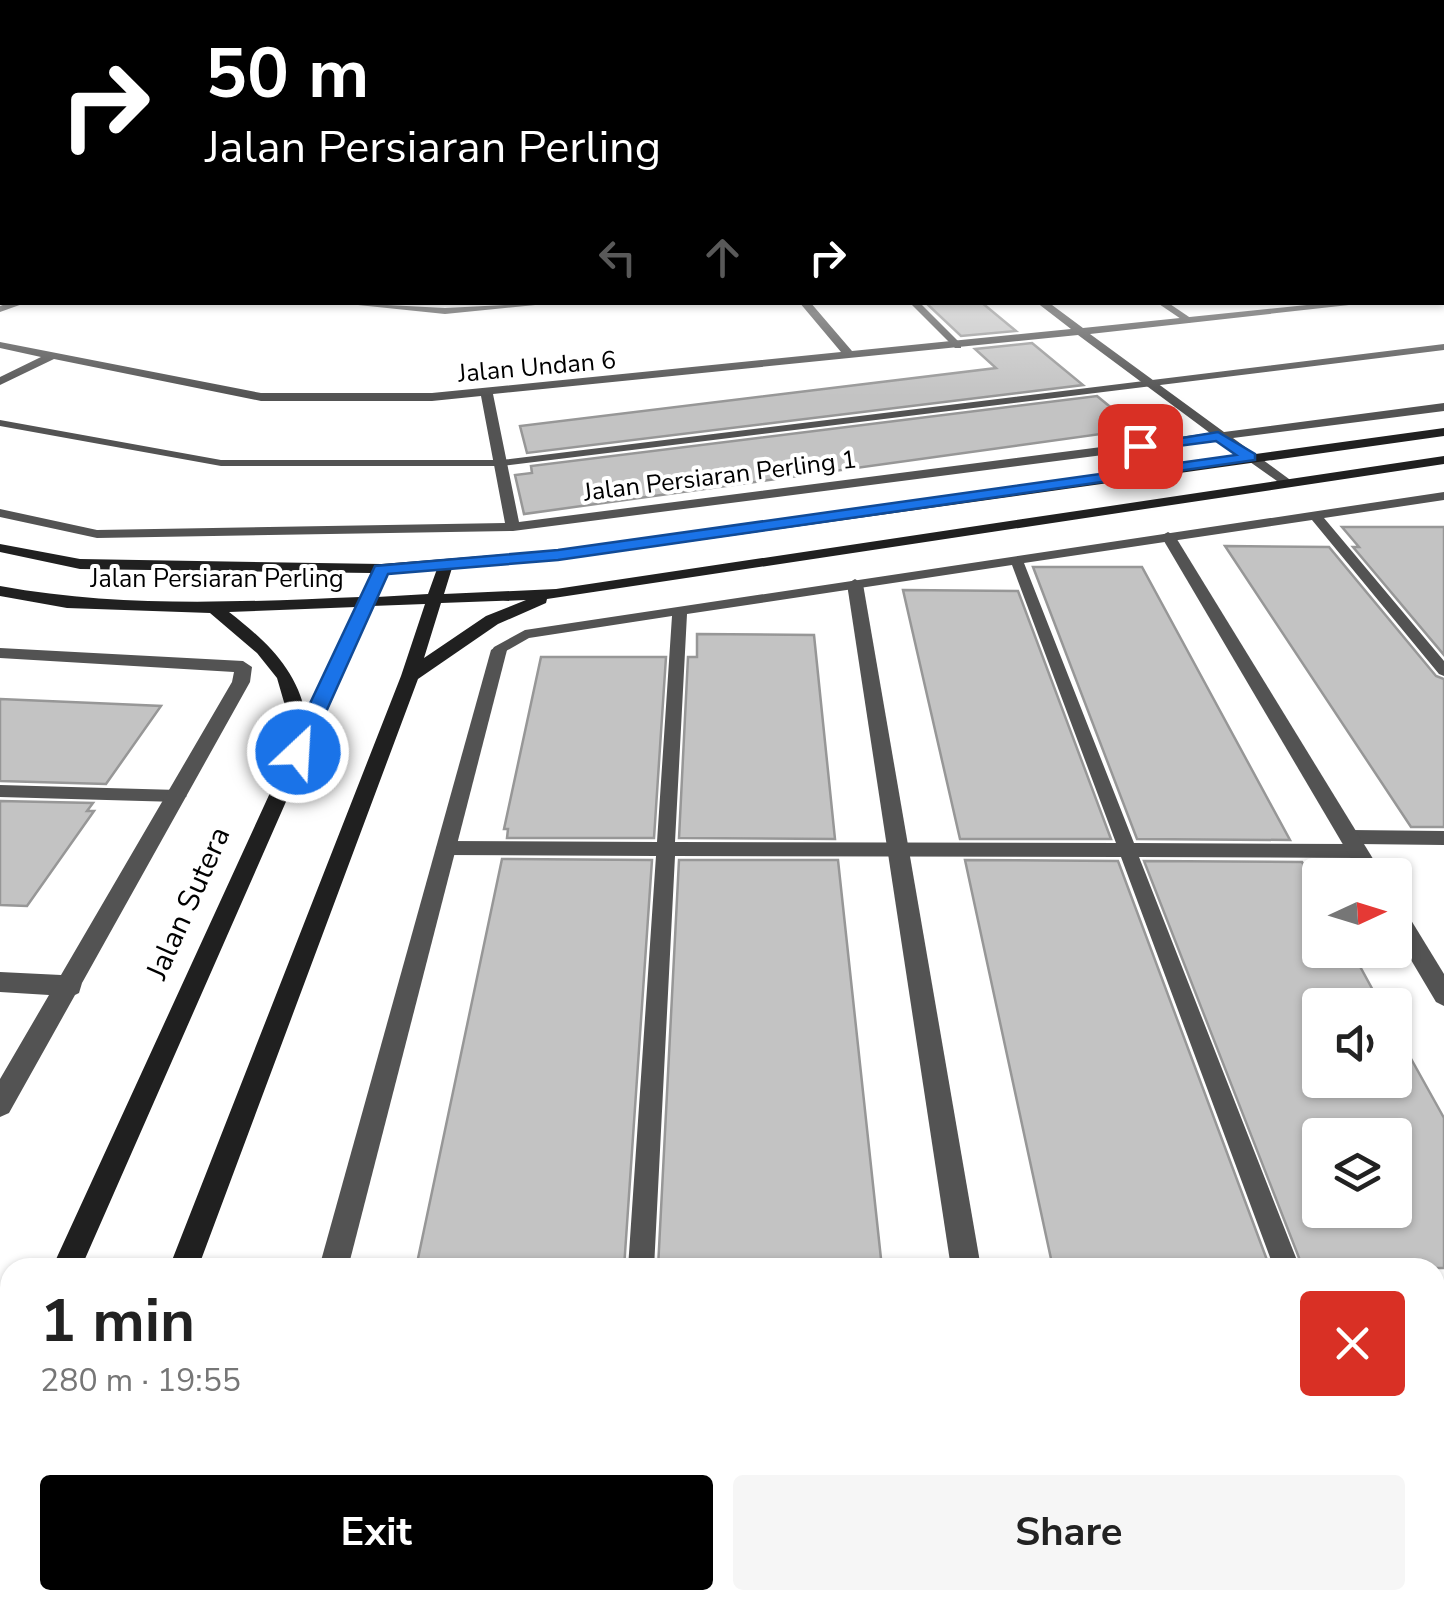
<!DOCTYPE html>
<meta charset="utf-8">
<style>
body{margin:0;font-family:"Nunito Sans",sans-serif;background:#f6f6f6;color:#222;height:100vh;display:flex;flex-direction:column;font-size:38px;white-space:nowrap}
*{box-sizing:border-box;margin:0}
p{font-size:32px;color:#767676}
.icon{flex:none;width:55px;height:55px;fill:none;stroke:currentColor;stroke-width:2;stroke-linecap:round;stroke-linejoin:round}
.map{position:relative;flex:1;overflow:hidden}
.drawer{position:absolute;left:0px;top:1258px;width:1445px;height:352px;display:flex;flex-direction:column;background:#fff;border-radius:30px 30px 0 0;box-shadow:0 2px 8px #0004}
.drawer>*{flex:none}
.banner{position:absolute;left:0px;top:0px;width:1445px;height:305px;box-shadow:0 2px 8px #0004;background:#000;color:#fff;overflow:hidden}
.needle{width:65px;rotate:86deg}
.controls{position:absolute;left:1302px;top:858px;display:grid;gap:20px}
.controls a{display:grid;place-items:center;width:110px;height:110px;border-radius:10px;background:#fff;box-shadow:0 2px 8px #0004;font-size:50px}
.pin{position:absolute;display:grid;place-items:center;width:85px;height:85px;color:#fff;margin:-42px;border-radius:20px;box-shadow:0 5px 15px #0006}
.me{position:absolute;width:110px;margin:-55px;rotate:25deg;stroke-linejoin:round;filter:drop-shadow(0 0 8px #0008)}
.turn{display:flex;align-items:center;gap:35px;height:210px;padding:0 40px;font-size:45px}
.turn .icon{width:130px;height:130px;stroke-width:2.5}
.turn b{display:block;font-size:70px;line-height:85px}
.lanes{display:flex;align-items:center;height:95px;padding:0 40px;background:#0003;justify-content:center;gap:50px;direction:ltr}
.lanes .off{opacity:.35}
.round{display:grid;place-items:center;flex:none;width:105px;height:105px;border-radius:10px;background:#f6f6f6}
.summary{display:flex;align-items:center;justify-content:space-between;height:170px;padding:0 40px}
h1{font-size:60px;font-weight:700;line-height:75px}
.button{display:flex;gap:20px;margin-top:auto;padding:20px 40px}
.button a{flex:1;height:115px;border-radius:10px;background:#000;color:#fff;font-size:40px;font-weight:700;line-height:115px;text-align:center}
.button a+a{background:#f6f6f6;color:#222}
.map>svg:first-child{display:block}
.green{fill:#dadada}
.building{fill:#c3c3c3;stroke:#979797;stroke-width:2.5;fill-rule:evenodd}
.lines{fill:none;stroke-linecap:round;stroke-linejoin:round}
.lane{fill:#535353;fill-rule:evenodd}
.street{fill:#535353;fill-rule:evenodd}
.secondary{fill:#202020;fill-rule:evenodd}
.route{fill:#1a73e8;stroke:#114b97;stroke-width:2.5}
.labels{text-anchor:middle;stroke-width:8;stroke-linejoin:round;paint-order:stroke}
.far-street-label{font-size:25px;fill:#000;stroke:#fff}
.street-label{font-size:30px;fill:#000;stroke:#fff}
</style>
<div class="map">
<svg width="1444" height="1609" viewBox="0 0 1444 1609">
<rect width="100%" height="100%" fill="#fff"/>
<!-- green -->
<path class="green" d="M1435 1548 1444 1549V1609H1133L1136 1600H1435Z"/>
<!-- building -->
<g class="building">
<path d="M925 302H981L1016 331 961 336Z"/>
<path d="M1032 343 1083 385 527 453 520 426 996 368 975 349Z"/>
<path d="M1097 396 1137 429 524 514 515 475 532 473 531 466Z"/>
<path d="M1342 527H1444V655L1353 547H1359Z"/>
<path d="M1225 546 1329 547 1436 676 1444 679V827H1411Z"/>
<path d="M1033 567H1142L1290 840 1137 839Z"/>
<path d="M903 590 1018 591 1111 839H960Z"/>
<path d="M697 634 814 635 835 839 679 838 688 657H697Z"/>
<path d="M541 657H666L654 838H507L508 829H504Z"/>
<path d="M0 699 117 704 161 706 106 784 0 781Z"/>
<path d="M0 801 93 803 87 811H94L27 906 0 905Z"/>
<path d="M502 859 652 860 624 1268H416Z"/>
<path d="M679 860H838L882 1268H658Z"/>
<path d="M965 860 1118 861 1270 1268H1053Z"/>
<path d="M1144 861 1302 862 1320 892V950H1351L1381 1005H1320V1080H1395V1030L1444 1118V1268H1303ZM1320 1135H1395V1210H1320Z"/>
</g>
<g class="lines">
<!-- lane -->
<g class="lane">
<rect x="1442" y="171" width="2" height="3"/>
<rect x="0" y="210" width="2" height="4"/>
<rect x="1442" y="237" width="2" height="4"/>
<path d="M909 302H919L961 344V348H955Z"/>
<path d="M1156 302H1167L1195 321 1187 323Z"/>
<path d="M1444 344V350L501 466H221L0 426V420L221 460H501Z"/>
<path d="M1444 492V500L1324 518 1444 661V676L1439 674 1312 520 1024 563 1134 843 1350 844 1344 842 1341 837 1344 832 1350 830 1444 831V845L1358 844 1364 846 1367 851 1364 856 1358 858 1139 857 1300 1268H1274L1121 857 675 856 654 1268H628L656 856 445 855 439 853 436 848 439 843 445 841 657 842 672 616 529 638 499 655 492 650 494 647 525 630ZM1012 565 1116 843 675 842 687 614Z"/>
<path d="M0 785 178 790 187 796 178 802 0 797Z"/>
<path d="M606 1600H638L637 1609H605Z"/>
</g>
<!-- street -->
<g class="street">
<rect x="0" y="171" width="2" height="3"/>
<rect x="1442" y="199" width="2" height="5"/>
<rect x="1442" y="277" width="2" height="6"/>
<rect x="1442" y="292" width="2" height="6"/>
<path d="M11 302H28L0 312V306Z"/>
<path d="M329 302 445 308 565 302 445 314Z"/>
<path d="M799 302H810L852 351 1071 329 1036 302H1048L1083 328 1336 302H1376L1090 334 1224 432 1444 403V411L1233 438 1289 479 1291 482 1284 486 1219 440 513 531 97 538 0 517V509L97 530 505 523 481 396 432 401H261L54 359 0 385V377L41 357 0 348V342L261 393H432L841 352ZM1078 335 1210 433 519 522 493 394Z"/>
<path d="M1168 532 1175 536 1383 875H1361L1161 536Z"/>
<path d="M855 579 863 584 981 1268H951L847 584Z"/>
<path d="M499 645 507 650 348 1268H319L491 650Z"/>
<path d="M0 648 243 661 252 667 250 682 82 983 79 993 75 995 9 1113 0 1117V1079L49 995 0 992V972L61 975 232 682 234 672 0 658Z"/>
<path d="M1395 904 1403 907 1444 974V1006L1436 1002 1395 933Z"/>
<path d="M1435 1448 1444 1449V1483L1435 1482Z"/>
<path d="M225 1600H261L259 1609H223Z"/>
<path d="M1003 1600H1039L1040 1609H1004Z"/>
</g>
<!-- secondary -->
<g class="secondary">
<path d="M1444 428V436L559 560 452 568 444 594 556 589 1444 456V464L547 599 546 603 498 624 418 679 198 1268H169L401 676 425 604 372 606 81 1268H52L292 745 289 740 288 716 277 678 257 653 210 613 67 608 0 596V586C121 608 238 602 360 597L371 573 80 569 0 552V544L80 559 381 564 559 550ZM437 569 428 594 377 597 387 573ZM526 600 486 616 424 658 441 603ZM356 607 306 715C296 668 266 641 229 612Z"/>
<path d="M10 1375V1426L0 1430V1379Z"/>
<path d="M41 1600H77L74 1609H38Z"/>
</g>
</g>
<!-- sky -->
<linearGradient id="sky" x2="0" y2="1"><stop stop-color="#8baccc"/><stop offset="0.43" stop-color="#fff"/><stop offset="1" stop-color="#fff" stop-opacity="0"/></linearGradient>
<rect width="1444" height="396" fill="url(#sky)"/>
<!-- route -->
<path class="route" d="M1218 432 1255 454V460L558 560 388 574 308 752 298 759 287 752 375 566 558 550 1236 455 1216 441 1140 451 1133 446Z"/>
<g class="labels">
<!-- far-street labels -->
<g class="far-street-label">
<text transform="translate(537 366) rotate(-5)" y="9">Jalan Undan 6</text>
<text transform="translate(720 475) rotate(-7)" y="9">Jalan Persiaran Perling 1</text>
<text x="217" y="587">Jalan Persiaran Perling</text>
</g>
<!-- street labels -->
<g class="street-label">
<text transform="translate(188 903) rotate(-66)" y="10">Jalan Sutera</text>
</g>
</g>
</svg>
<div class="controls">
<a><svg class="needle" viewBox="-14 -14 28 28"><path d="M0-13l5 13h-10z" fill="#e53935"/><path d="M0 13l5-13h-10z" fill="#767676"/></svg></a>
<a><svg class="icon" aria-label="sound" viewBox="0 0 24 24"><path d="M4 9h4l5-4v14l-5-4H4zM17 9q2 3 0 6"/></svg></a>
<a><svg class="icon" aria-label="layers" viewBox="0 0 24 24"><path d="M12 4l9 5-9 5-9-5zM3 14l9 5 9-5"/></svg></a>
</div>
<div class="pin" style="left:1140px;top:446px;background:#d93025"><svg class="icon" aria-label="arrive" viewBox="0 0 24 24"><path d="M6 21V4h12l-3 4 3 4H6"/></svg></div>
<svg class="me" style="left:298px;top:752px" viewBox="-20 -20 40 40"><circle r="17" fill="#1a73e8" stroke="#fff" stroke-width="3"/><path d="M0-11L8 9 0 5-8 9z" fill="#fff"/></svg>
<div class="banner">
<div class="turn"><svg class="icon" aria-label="right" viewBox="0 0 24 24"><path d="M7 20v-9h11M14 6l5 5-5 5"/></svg><div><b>50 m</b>Jalan Persiaran Perling</div></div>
<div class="lanes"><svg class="icon off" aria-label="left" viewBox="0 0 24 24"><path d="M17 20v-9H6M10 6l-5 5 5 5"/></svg><svg class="icon off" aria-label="ahead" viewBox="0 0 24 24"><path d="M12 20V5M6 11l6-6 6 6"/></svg><svg class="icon" aria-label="right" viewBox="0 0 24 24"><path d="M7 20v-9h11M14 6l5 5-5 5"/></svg></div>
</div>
<section class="drawer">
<div class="summary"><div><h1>1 min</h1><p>280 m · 19:55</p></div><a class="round" style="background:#d93025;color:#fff"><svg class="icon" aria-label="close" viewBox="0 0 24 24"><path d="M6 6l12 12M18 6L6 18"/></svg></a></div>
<div class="button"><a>Exit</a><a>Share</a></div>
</section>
</div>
